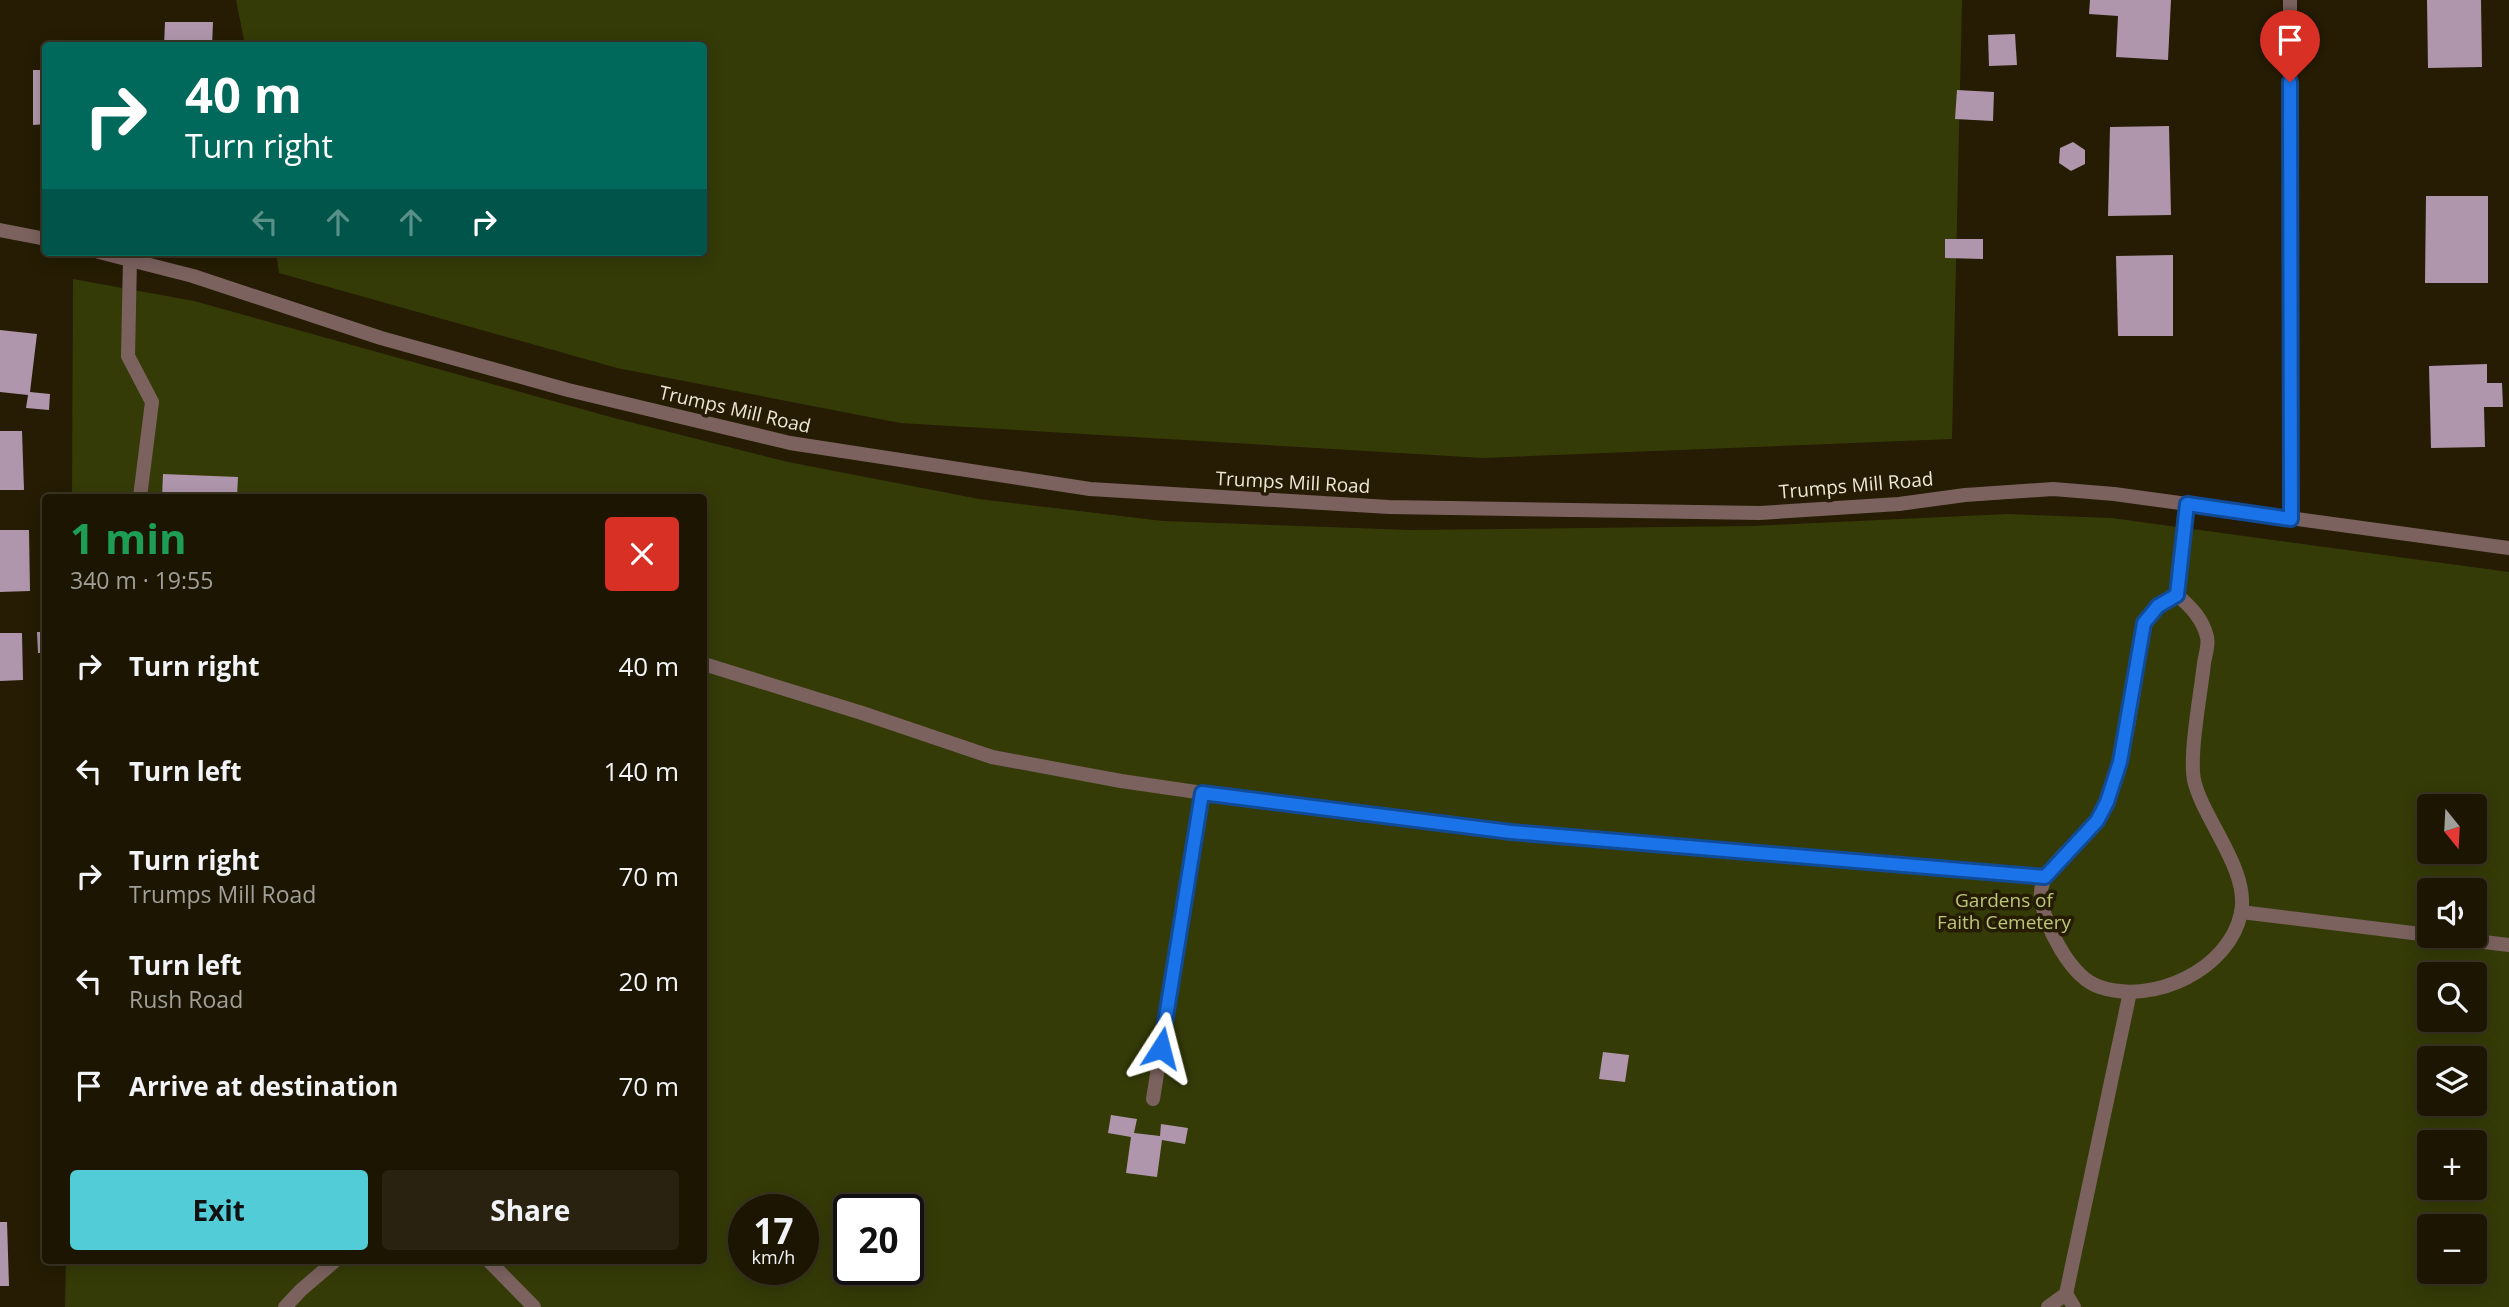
<!DOCTYPE html>
<meta charset="utf-8">
<style>
body{margin:0;font-family:"Open Sans",sans-serif;background:#292211;color:#f1f3f6;height:100vh;display:flex;flex-direction:column;font-size:26px;white-space:nowrap}
*{box-sizing:border-box;margin:0}
p{font-size:23px;color:#a09f99}
.icon{flex:none;width:38px;height:38px;fill:none;stroke:currentColor;stroke-width:2;stroke-linecap:round;stroke-linejoin:round}
.map{position:relative;flex:1;overflow:hidden}
.panel{position:absolute;left:42px;top:494px;width:665px;height:770px;display:flex;flex-direction:column;background:#1c1502;border-radius:7px;box-shadow:0 4px 18px #0003,0 0 0 2px #3a3424}
.panel>*{flex:none}
.top-card{position:absolute;left:42px;top:42px;width:665px;height:214px;border-radius:7px;box-shadow:0 4px 18px #0003,0 0 0 2px #3a3424;background:#00695c;color:#fff;overflow:hidden}
.needle{width:46px;rotate:162deg}
.tools{position:absolute;left:2417px;top:794px;display:grid;gap:14px}
.tools a{display:grid;place-items:center;width:70px;height:70px;border-radius:7px;background:#1c1502;box-shadow:0 4px 18px #0003,0 0 0 2px #3a3424;font-size:35px}
.speed{position:absolute;left:728px;top:1194px;display:flex;gap:14px;font-size:35px;font-weight:700;text-align:center}
.speed>*{display:grid;place-content:center;width:91px;height:91px;border-radius:50%;background:#1c1502;box-shadow:0 4px 18px #0003,0 0 0 2px #3a3424;line-height:1}
.speed small{font-size:18px;font-weight:400}
.speed .limit{border:4px solid #111;border-radius:10px;background:#fff;color:#111}
.pin{position:absolute;display:grid;place-items:center;width:60px;height:60px;color:#fff;margin:-72px -30px;border-radius:50% 50% 50% 0;rotate:-45deg;box-shadow:0 0 7px #0007}
.pin .icon{rotate:45deg}
.me{position:absolute;width:77px;margin:-38px;rotate:9deg;stroke-linejoin:round;filter:drop-shadow(0 0 5px #0008)}
.turn{display:flex;align-items:center;gap:24px;height:147px;padding:0 28px;font-size:32px}
.turn .icon{width:91px;height:91px;stroke-width:2.5}
.turn b{display:block;font-size:49px;line-height:60px}
.lanes{display:flex;align-items:center;height:66px;padding:0 28px;background:#0003;justify-content:center;gap:35px;direction:ltr}
.lanes .off{opacity:.35}
.round{display:grid;place-items:center;flex:none;width:74px;height:74px;border-radius:7px;background:#292211}
.summary{display:flex;align-items:center;justify-content:space-between;height:119px;padding:0 28px}
h1{font-size:42px;font-weight:700;line-height:52px;color:#1e9e55}
.cta{display:flex;gap:14px;margin-top:auto;padding:14px 28px}
.cta a{flex:1;height:80px;border-radius:7px;background:#52ccd6;color:#111;font-size:28px;font-weight:700;line-height:80px;text-align:center}
.cta a+a{background:#292211;color:#f1f3f6}
ul{padding:0;list-style:none}
li{display:flex;align-items:center;gap:21px;height:105px;padding:0 28px}
li div{flex:1}
li b{display:block;font-size:26px}
li em{font-style:normal}
.map>svg:first-child{display:block}
.green{fill:#353b07;fill-rule:evenodd}
.building{fill:#af96ac}
.lines{fill:none;stroke-linecap:round;stroke-linejoin:round}
.lane{stroke:#7b625f;stroke-width:14}
.street{stroke:#7b625f;stroke-width:14}
.route-casing{stroke:#114b97;stroke-width:18}
.route{stroke:#1a73e8;stroke-width:12}
.labels{text-anchor:middle;stroke-width:7;stroke-linejoin:round;paint-order:stroke}
.street-label{font-size:19px;fill:#ede7d8;stroke:#251c03}
.park-label{font-size:19px;fill:#bbc779;stroke:#251c03}
</style>
<div class="map">
<svg width="2509" height="1307" viewBox="0 0 2509 1307">
<rect width="100%" height="100%" fill="#251c03"/>
<!-- green -->
<g class="green">
<path d="M236 0H1962L1952 439 1483 458 900 423 617 368 279 273 276 252H704V46L245 45Z"/>
<path d="M73 279 194 301 614 418 788 462 979 499 1163 521 1411 530 1752 526 2007 514 2111 518 2509 572V1307H65L66 1260H704V497H72ZM2429 807H2474V852H2429ZM2429 891H2474V936H2429ZM2429 975H2474V1020H2429ZM2429 1059H2474V1104H2429ZM2429 1143H2474V1188H2429ZM744 1209H803V1269H744ZM849 1209H908V1269H849ZM2429 1227H2474V1272H2429Z"/>
</g>
<!-- building -->
<g class="building">
<path d="M2090 0H2171L2168 60 2116 57 2118 16 2089 14Z"/>
<path d="M2427 0H2481L2482 67 2428 68Z"/>
<path d="M165 22H213L212 46H164Z"/>
<path d="M2015 34 2017 65 1989 66 1988 35Z"/>
<path d="M33 70H46V124L33 125Z"/>
<path d="M1957 90 1994 92 1993 121 1955 119Z"/>
<path d="M2169 126 2171 215 2108 216 2110 127Z"/>
<path d="M2073 142 2085 150V164L2071 171 2059 163 2060 148Z"/>
<path d="M2426 196H2488V283H2425Z"/>
<path d="M1945 239H1983V259L1945 258Z"/>
<path d="M2173 255V336H2118L2116 256Z"/>
<path d="M0 330 37 334 30 392 50 394 49 410 26 408 28 395 0 392Z"/>
<path d="M2487 364V383H2502L2503 407H2484L2485 447 2431 448 2429 366Z"/>
<path d="M0 431H22L24 490H0Z"/>
<path d="M163 474 238 477 237 497H162Z"/>
<path d="M0 530H29L30 591 0 592Z"/>
<path d="M37 632H46V653H38Z"/>
<path d="M0 633H22L23 680 0 681Z"/>
<path d="M1603 1052 1629 1055 1625 1082 1599 1079Z"/>
<path d="M1111 1115 1137 1119 1134 1133 1160 1136 1161 1124 1188 1128 1185 1144 1162 1140 1157 1177 1126 1173 1131 1137 1108 1133Z"/>
<path d="M0 1222H7L9 1286H0Z"/>
</g>
<g class="lines">
<!-- lane -->
<g class="lane">
<path d="M130 259 128 356 152 402 140 497"/>
<path d="M2177 595C2190 606 2203 619 2207 637 2209 645 2205 656 2204 663 2201 692 2189 754 2194 780 2203 820 2250 870 2241 913 2229 970 2153 1005 2100 987 2071 978 2045 927 2041 898 2037 868 2083 841 2098 818 2127 773 2135 677 2144 623L2157 606 2177 595 2187 504"/>
<path d="M704 664 862 713 992 757 1121 781 1279 804 1511 832 2045 877"/>
<path d="M2241 912 2429 935"/>
<path d="M2436 936 2509 945"/>
<path d="M1153 1099 1202 793"/>
<path d="M488 1260 534 1307"/>
<path d="M2066 1294 2074 1307"/>
<path d="M285 1307 301 1290 336 1260"/>
<path d="M2048 1307 2066 1294 2130 992"/>
</g>
<!-- street -->
<g class="street">
<path d="M2290 0 2291 519"/>
<path d="M0 230 46 239"/>
<path d="M99 252 193 276 381 338 568 390 790 443 1090 489 1389 507 1760 513 1899 504 1965 495 2053 489 2114 494 2509 548"/>
</g>
</g>
<g class="lines">
<defs>
<path id="route" d="M1161 1048 1202 793 1511 832 2045 877 2097 821 2107 802 2120 762 2144 623 2158 606 2177 595 2187 504 2291 519 2290 82"/>
</defs>
<!-- route casing -->
<use href="#route" class="route-casing"/>
<!-- route -->
<use href="#route" class="route"/>
</g>
<g class="labels">
<!-- street labels -->
<g class="street-label">
<text transform="translate(735 409) rotate(13)" y="7">Trumps Mill Road</text>
<text transform="translate(1293 482) rotate(3)" y="7">Trumps Mill Road</text>
<text transform="translate(1856 485) rotate(-5)" y="7">Trumps Mill Road</text>
</g>
<!-- park labels -->
<g class="park-label">
<text x="2004" y="907">Gardens of<tspan x="2004" dy="22">Faith Cemetery</tspan></text>
</g>
</g>
</svg>
<div class="tools">
<a><svg class="needle" viewBox="-14 -14 28 28"><path d="M0-13l5 13h-10z" fill="#e53935"/><path d="M0 13l5-13h-10z" fill="#a09f99"/></svg></a>
<a><svg class="icon" aria-label="sound" viewBox="0 0 24 24"><path d="M4 9h4l5-4v14l-5-4H4zM17 9q2 3 0 6"/></svg></a>
<a><svg class="icon" aria-label="search" viewBox="0 0 24 24"><circle cx="10" cy="10" r="6"/><path d="M15 15l6 6"/></svg></a>
<a><svg class="icon" aria-label="layers" viewBox="0 0 24 24"><path d="M12 4l9 5-9 5-9-5zM3 14l9 5 9-5"/></svg></a>
<a>+</a>
<a>−</a>
</div>
<div class="speed"><div>17<small>km/h</small></div><div class="limit">20</div></div>
<div class="pin" style="left:2290px;top:82px;background:#d93025"><svg class="icon" aria-label="arrive" viewBox="0 0 24 24"><path d="M6 21V4h12l-3 4 3 4H6"/></svg></div>
<svg class="me" style="left:1161px;top:1048px" viewBox="-20 -20 40 40"><path d="M0-17L14 15 0 8-14 15z" fill="#1a73e8" stroke="#fff" stroke-width="4"/></svg>
<div class="top-card">
<div class="turn"><svg class="icon" aria-label="right" viewBox="0 0 24 24"><path d="M7 20v-9h11M14 6l5 5-5 5"/></svg><div><b>40 m</b>Turn right</div></div>
<div class="lanes"><svg class="icon off" aria-label="left" viewBox="0 0 24 24"><path d="M17 20v-9H6M10 6l-5 5 5 5"/></svg><svg class="icon off" aria-label="ahead" viewBox="0 0 24 24"><path d="M12 20V5M6 11l6-6 6 6"/></svg><svg class="icon off" aria-label="ahead" viewBox="0 0 24 24"><path d="M12 20V5M6 11l6-6 6 6"/></svg><svg class="icon" aria-label="right" viewBox="0 0 24 24"><path d="M7 20v-9h11M14 6l5 5-5 5"/></svg></div>
</div>
<section class="panel">
<div class="summary"><div><h1>1 min</h1><p>340 m · 19:55</p></div><a class="round" style="background:#d93025;color:#fff"><svg class="icon" aria-label="close" viewBox="0 0 24 24"><path d="M6 6l12 12M18 6L6 18"/></svg></a></div>
<ul>
<li><svg class="icon" aria-label="right" viewBox="0 0 24 24"><path d="M7 20v-9h11M14 6l5 5-5 5"/></svg><div><b>Turn right</b></div><em>40 m</em></li>
<li><svg class="icon" aria-label="left" viewBox="0 0 24 24"><path d="M17 20v-9H6M10 6l-5 5 5 5"/></svg><div><b>Turn left</b></div><em>140 m</em></li>
<li><svg class="icon" aria-label="right" viewBox="0 0 24 24"><path d="M7 20v-9h11M14 6l5 5-5 5"/></svg><div><b>Turn right</b><p>Trumps Mill Road</p></div><em>70 m</em></li>
<li><svg class="icon" aria-label="left" viewBox="0 0 24 24"><path d="M17 20v-9H6M10 6l-5 5 5 5"/></svg><div><b>Turn left</b><p>Rush Road</p></div><em>20 m</em></li>
<li><svg class="icon" aria-label="arrive" viewBox="0 0 24 24"><path d="M6 21V4h12l-3 4 3 4H6"/></svg><div><b>Arrive at destination</b></div><em>70 m</em></li>
</ul>
<div class="cta"><a>Exit</a><a>Share</a></div>
</section>
</div>
